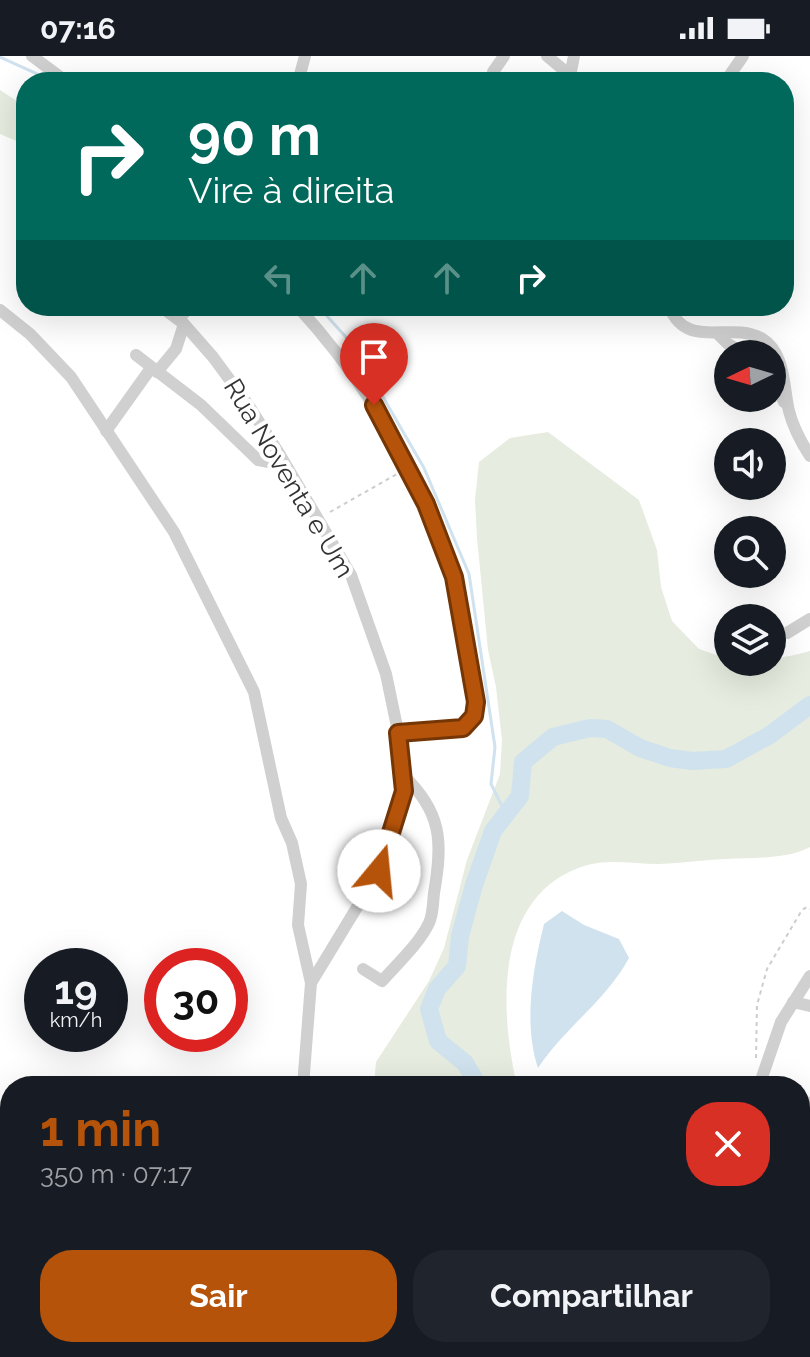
<!DOCTYPE html>
<html lang="pt">
<meta charset="utf-8">
<style>
body{margin:0;font-family:Raleway,sans-serif;background:#20242c;color:#f1f3f6;height:100vh;display:flex;flex-direction:column;font-size:30px;white-space:nowrap}
*{box-sizing:border-box;margin:0}
p{font-size:26px;color:#9ea1a6}
.icon{flex:none;width:44px;height:44px;fill:none;stroke:currentColor;stroke-width:2;stroke-linecap:round;stroke-linejoin:round}
.map{position:relative;flex:1;overflow:hidden}
.sheet{position:absolute;left:0px;top:1020px;width:810px;height:282px;display:flex;flex-direction:column;background:#171b24;border-radius:32px 32px 0 0;box-shadow:0 8px 32px #0002}
.sheet>*{flex:none}
.banner{position:absolute;left:16px;top:16px;width:778px;height:244px;border-radius:32px;box-shadow:0 8px 32px #0002;background:#00695c;color:#fff;overflow:hidden}
.needle{width:52px;rotate:265deg}
.fabs{position:absolute;left:714px;top:284px;display:grid;gap:16px}
.fabs a{display:grid;place-items:center;width:72px;height:72px;border-radius:50%;background:#171b24;box-shadow:0 8px 32px #0002;font-size:40px}
.speed{position:absolute;left:24px;top:892px;display:flex;gap:16px;font-size:40px;font-weight:700;text-align:center}
.speed>*{display:grid;place-content:center;width:104px;height:104px;border-radius:50%;background:#171b24;box-shadow:0 8px 32px #0002;line-height:1}
.speed small{font-size:20px;font-weight:400}
.speed .limit{border:12px solid #d22;background:#fff;color:#111}
.pin{position:absolute;display:grid;place-items:center;width:68px;height:68px;color:#fff;margin:-82px -34px;border-radius:50% 50% 50% 0;rotate:-45deg;box-shadow:0 0 8px #0007}
.pin .icon{rotate:45deg}
.me{position:absolute;width:88px;margin:-44px;rotate:17deg;stroke-linejoin:round;filter:drop-shadow(0 0 6px #0008)}
.turn{display:flex;align-items:center;gap:28px;height:168px;padding:0 40px;font-size:36px}
.turn .icon{width:104px;height:104px;stroke-width:2.5}
.turn b{display:block;font-size:56px;line-height:68px}
.lanes{display:flex;align-items:center;height:76px;padding:0 40px;background:#0003;justify-content:center;gap:40px;direction:ltr}
.lanes .off{opacity:.35}
.round{display:grid;place-items:center;flex:none;width:84px;height:84px;border-radius:32px;background:#20242c}
.summary{display:flex;align-items:center;justify-content:space-between;height:136px;padding:0 40px}
h1{font-size:48px;font-weight:700;line-height:60px;color:#b45309}
.primary-button{display:flex;gap:16px;margin-top:auto;padding:16px 40px}
.primary-button a{flex:1;height:92px;border-radius:32px;background:#b45309;color:#fff;font-size:32px;font-weight:700;line-height:92px;text-align:center}
.primary-button a+a{background:#20242c;color:#f1f3f6}
.status{display:flex;justify-content:space-between;align-items:center;height:56px;padding:0 40px;background:#171b24;direction:ltr}
.status svg{height:22px;fill:currentColor}
.map>svg:first-child{display:block}
.green{fill:#e6ecdf}
.water{fill:#cfe2ee}
.lines{fill:none;stroke-linecap:round;stroke-linejoin:round}
.stream{stroke:#cfe2ee;stroke-width:3}
.river{stroke:#cfe2ee;stroke-width:18}
.path{stroke:#cdcdcd;stroke-width:2;stroke-dasharray:4 4;stroke-linecap:butt}
.minor{stroke:#d0d0d0;stroke-width:12}
.route-casing{stroke:#753606;stroke-width:20}
.route{stroke:#b45309;stroke-width:14}
.labels{text-anchor:middle;stroke-width:8;stroke-linejoin:round;paint-order:stroke}
.street-label{font-size:26px;fill:#333;stroke:#fff}
</style>
<div class="status"><b>07:16</b><svg viewBox="0 0 49 12"><path d="M0 12V9h3v3zM5 12V6h3v6zM10 12V3h3v9zM15 12V0h3v12zM26 1h20v11H26zM47 4h2v5h-2z"/></svg></div>
<div class="map">
<svg width="810" height="1301" viewBox="0 0 810 1301">
<rect width="100%" height="100%" fill="#fff"/>
<!-- green -->
<g class="green">
<path d="M0 34 26 51V89L0 78Z"/>
<path d="M548 376 639 444 657 494 661 531 672 565 699 593 728 603V606C759 606 780 603 810 595V791C786 804 753 801 726 803 704 804 682 807 659 808 634 808 606 802 581 811 493 842 500 956 517 1030H374L376 1006 429 925 444 892 467 804 500 718 502 684 496 631 488 594 477 482 475 444 479 406 510 382Z"/>
<path d="M800 1208 810 1239V1301H585L568 1292H800Z"/>
<path d="M332 1292H554L511 1301H328Z"/>
</g>
<!-- water -->
<path class="water" d="M562 855 584 869 619 883 629 902C606 945 565 971 538 1012 523 967 533 913 544 868Z"/>
<g class="lines">
<!-- stream -->
<g class="stream">
<path d="M0 1 55 26"/>
<path d="M318 250 353 289 424 412 469 518 495 691 491 728 505 756"/>
</g>
<!-- river -->
<g class="river">
<path d="M474 1030 475 1024 465 1007 438 985 429 953 437 933 457 910 460 880 474 829 493 775 520 740 523 706 553 681 590 672 607 673 640 692 670 702 692 705 726 703 770 679 810 649"/>
<path d="M405 1301 406 1292"/>
</g>
<!-- path -->
<g class="path">
<path d="M330 456 397 418"/>
<path d="M756 1002 757 949 767 913 802 854 807 851 810 853"/>
</g>
<!-- minor -->
<g class="minor">
<path d="M32 0 67 26"/>
<path d="M547 0 578 26"/>
<path d="M570 20 574 0"/>
<path d="M298 26 305 0"/>
<path d="M495 26 493 16 504 0"/>
<path d="M725 26 743 0"/>
<path d="M160 250 184 268 213 301 249 350 280 399 351 519 386 618 401 690 404 735 379 815 311 927"/>
<path d="M297 250C390 351 448 471 471 606 475 629 485 666 455 674L398 677"/>
<path d="M669 250C686 295 729 265 761 282 786 297 783 330 789 355 793 371 801 386 810 400"/>
<path d="M0 254 30 278 71 321 174 476 254 636 281 762 292 787 301 828 298 869 311 927 303 1030"/>
<path d="M178 263 191 250"/>
<path d="M718 278 728 288 745 298"/>
<path d="M136 299 201 349 258 404 269 406 280 399"/>
<path d="M157 316 176 293 184 268"/>
<path d="M772 320 784 346"/>
<path d="M106 375 151 312"/>
<path d="M787 577 810 563"/>
<path d="M363 913 382 925C397 908 419 888 429 867 433 859 433 846 434 837 443 786 442 756 403 719"/>
<path d="M793 946 810 950"/>
<path d="M759 1030 781 966 810 920"/>
<path d="M800 1045 810 1047"/>
<path d="M244 1301 246 1292"/>
</g>
</g>
<g class="lines">
<defs>
<path id="route" d="M374 349 426 448 454 521 476 646 474 660 463 672 398 677 404 735 379 815"/>
</defs>
<!-- route casing -->
<use href="#route" class="route-casing"/>
<!-- route -->
<use href="#route" class="route"/>
</g>
<g class="labels">
<!-- street labels -->
<g class="street-label">
<text transform="translate(289 422) rotate(59)" y="9">Rua Noventa e Um</text>
</g>
</g>
</svg>
<div class="fabs">
<a><svg class="needle" viewBox="-14 -14 28 28"><path d="M0-13l5 13h-10z" fill="#e53935"/><path d="M0 13l5-13h-10z" fill="#9ea1a6"/></svg></a>
<a><svg class="icon" aria-label="sound" viewBox="0 0 24 24"><path d="M4 9h4l5-4v14l-5-4H4zM17 9q2 3 0 6"/></svg></a>
<a><svg class="icon" aria-label="search" viewBox="0 0 24 24"><circle cx="10" cy="10" r="6"/><path d="M15 15l6 6"/></svg></a>
<a><svg class="icon" aria-label="layers" viewBox="0 0 24 24"><path d="M12 4l9 5-9 5-9-5zM3 14l9 5 9-5"/></svg></a>
</div>
<div class="speed"><div>19<small>km/h</small></div><div class="limit">30</div></div>
<div class="pin" style="left:374px;top:349px;background:#d93025"><svg class="icon" aria-label="arrive" viewBox="0 0 24 24"><path d="M6 21V4h12l-3 4 3 4H6"/></svg></div>
<svg class="me" style="left:379px;top:815px" viewBox="-20 -20 40 40"><circle r="19" fill="#fff"/><path d="M0-13L10 11 0 6-10 11z" fill="#b45309"/></svg>
<div class="banner">
<div class="turn"><svg class="icon" aria-label="right" viewBox="0 0 24 24"><path d="M7 20v-9h11M14 6l5 5-5 5"/></svg><div><b>90 m</b>Vire à direita</div></div>
<div class="lanes"><svg class="icon off" aria-label="left" viewBox="0 0 24 24"><path d="M17 20v-9H6M10 6l-5 5 5 5"/></svg><svg class="icon off" aria-label="ahead" viewBox="0 0 24 24"><path d="M12 20V5M6 11l6-6 6 6"/></svg><svg class="icon off" aria-label="ahead" viewBox="0 0 24 24"><path d="M12 20V5M6 11l6-6 6 6"/></svg><svg class="icon" aria-label="right" viewBox="0 0 24 24"><path d="M7 20v-9h11M14 6l5 5-5 5"/></svg></div>
</div>
<section class="sheet">
<div class="summary"><div><h1>1 min</h1><p>350 m · 07:17</p></div><a class="round" style="background:#d93025;color:#fff"><svg class="icon" aria-label="close" viewBox="0 0 24 24"><path d="M6 6l12 12M18 6L6 18"/></svg></a></div>
<div class="primary-button"><a>Sair</a><a>Compartilhar</a></div>
</section>
</div>
